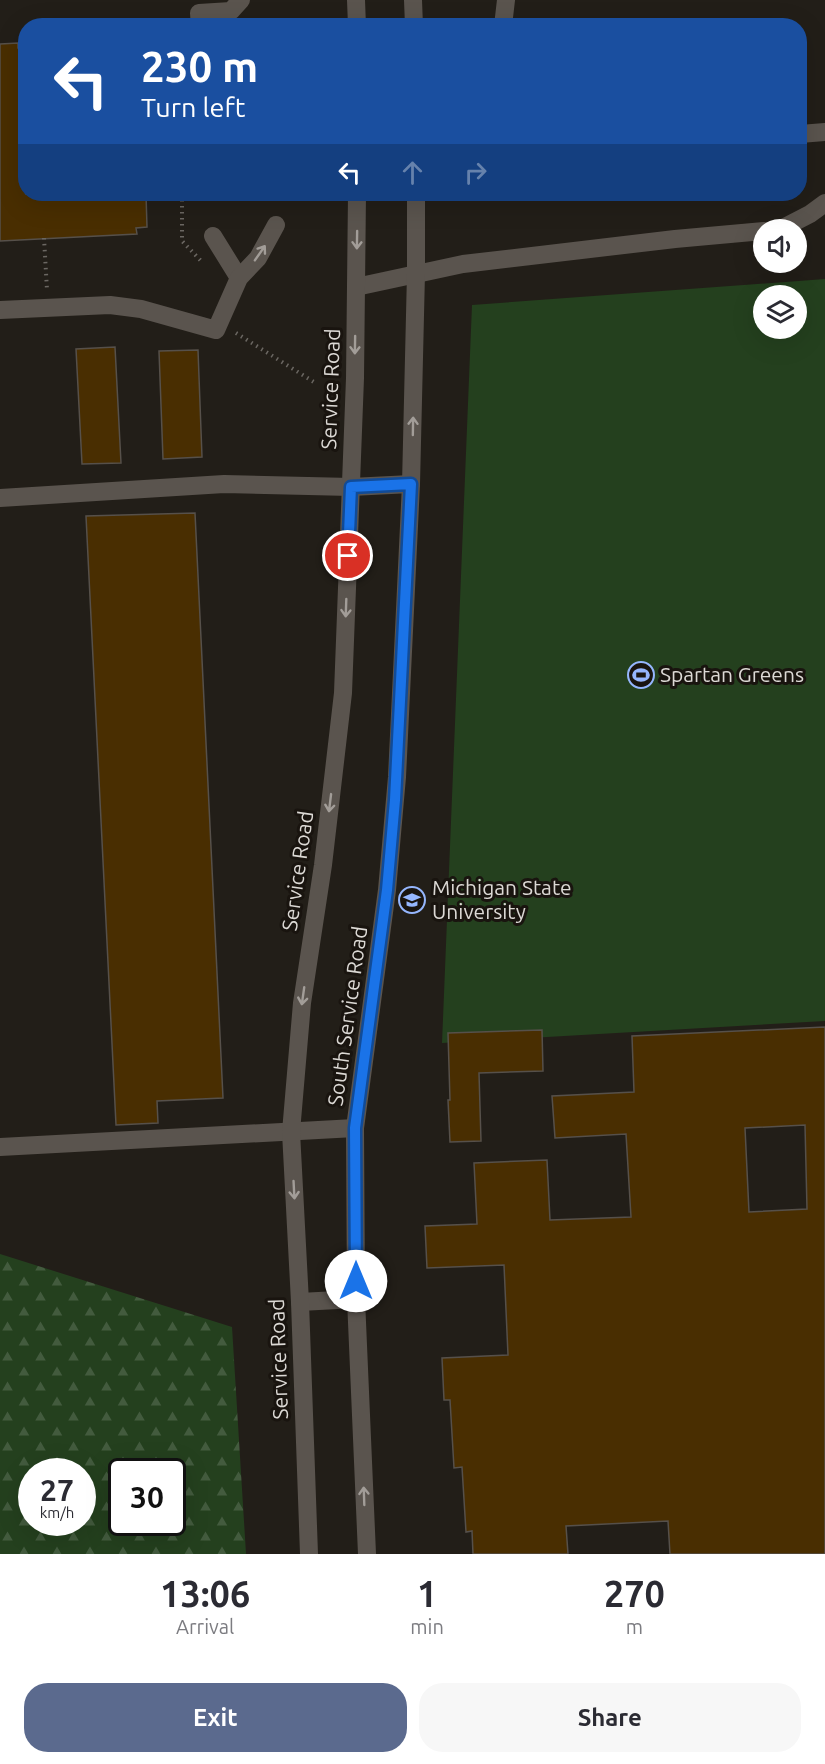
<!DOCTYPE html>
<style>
body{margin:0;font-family:Ubuntu,sans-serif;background:#f7f7f7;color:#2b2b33;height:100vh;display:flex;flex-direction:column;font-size:22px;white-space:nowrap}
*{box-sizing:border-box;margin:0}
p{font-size:20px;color:#7c7c81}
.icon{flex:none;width:33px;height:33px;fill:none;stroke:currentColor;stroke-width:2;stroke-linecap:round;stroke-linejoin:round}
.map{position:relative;height:1554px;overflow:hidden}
.sheet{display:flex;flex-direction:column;background:#fff;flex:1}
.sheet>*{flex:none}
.hud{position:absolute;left:18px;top:18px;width:789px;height:183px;border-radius:24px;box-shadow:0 6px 24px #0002;background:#1a4fa0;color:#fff;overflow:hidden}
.fabs{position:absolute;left:753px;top:219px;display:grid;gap:12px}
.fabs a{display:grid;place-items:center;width:54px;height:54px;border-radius:50%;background:#fff;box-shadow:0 6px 24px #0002;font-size:30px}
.speed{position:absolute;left:18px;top:1458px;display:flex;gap:12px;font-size:30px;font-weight:700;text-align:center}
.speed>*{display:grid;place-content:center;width:78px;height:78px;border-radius:50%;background:#fff;box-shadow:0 6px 24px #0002;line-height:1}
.speed small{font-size:15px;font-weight:400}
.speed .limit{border:3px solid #111;border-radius:9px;background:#fff;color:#111}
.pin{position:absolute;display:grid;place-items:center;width:51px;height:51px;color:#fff;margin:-26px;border:3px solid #fff;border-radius:50%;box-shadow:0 2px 6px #0007}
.me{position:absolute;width:66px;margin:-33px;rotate:0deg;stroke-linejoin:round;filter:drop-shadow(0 0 4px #0008)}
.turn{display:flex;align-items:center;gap:21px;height:126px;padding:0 24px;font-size:27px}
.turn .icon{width:78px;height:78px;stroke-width:2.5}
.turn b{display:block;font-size:42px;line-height:51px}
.lanes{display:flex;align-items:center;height:57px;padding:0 24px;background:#0003;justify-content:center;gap:30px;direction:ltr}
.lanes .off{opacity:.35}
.eta{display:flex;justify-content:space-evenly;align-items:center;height:102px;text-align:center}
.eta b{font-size:36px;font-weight:700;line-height:42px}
.primary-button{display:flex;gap:12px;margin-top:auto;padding:12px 24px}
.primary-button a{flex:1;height:69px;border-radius:24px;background:#5b6a8e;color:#fff;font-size:24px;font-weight:700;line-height:69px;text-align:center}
.primary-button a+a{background:#f7f7f7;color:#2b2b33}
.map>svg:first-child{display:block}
.grass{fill:#24401e;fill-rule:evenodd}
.forest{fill:url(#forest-firs);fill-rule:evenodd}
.building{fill:#492e01;stroke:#56504a;stroke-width:1.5;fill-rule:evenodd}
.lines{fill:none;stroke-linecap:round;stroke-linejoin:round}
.path{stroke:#6b6762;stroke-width:4;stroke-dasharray:1.5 4.5;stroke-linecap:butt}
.minor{stroke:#5a544e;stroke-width:18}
.oneway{stroke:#a29d98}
.route-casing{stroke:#114b97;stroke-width:15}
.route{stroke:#1a73e8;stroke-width:10}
.labels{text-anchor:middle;stroke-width:6;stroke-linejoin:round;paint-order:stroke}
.street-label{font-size:21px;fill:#dcd9d5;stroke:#19140f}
.poi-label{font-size:21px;fill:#dcd9d5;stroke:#19140f;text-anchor:start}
</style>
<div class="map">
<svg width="825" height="1554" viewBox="0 0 825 1554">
<defs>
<pattern id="forest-firs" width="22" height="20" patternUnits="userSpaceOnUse" patternTransform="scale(1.5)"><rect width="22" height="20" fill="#24401e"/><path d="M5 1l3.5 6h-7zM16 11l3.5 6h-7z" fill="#435b3e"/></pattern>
</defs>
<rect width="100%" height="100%" fill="#221e18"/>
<!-- grass -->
<path class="grass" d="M825 279V1021L442 1043 472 305ZM764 296H796V328H764Z"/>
<!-- forest -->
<path class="forest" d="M0 1254 232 1327 246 1554H0ZM32 1472H82V1522H32ZM122 1472H172V1522H122Z"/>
<!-- building -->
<g class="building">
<path d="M18 43V48L26 47V194H146L147 227 136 228 137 234 0 241V44Z"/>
<path d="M115 347 121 463 82 464 76 349Z"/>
<path d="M198 350 202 457 163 459 159 351Z"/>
<path d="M195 513 223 1098 157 1101 158 1123 116 1125 86 516Z"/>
<path d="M825 1027V1554H670L668 1521 566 1526 568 1554H473L472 1531 466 1532 462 1467 454 1468 450 1400H444L442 1358 508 1355 504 1265 427 1268 425 1226 477 1224 474 1163 547 1160 550 1220 631 1217 626 1134 555 1138 552 1096 634 1092 632 1036ZM805 1125 807 1209 749 1212 745 1128Z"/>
<path d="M542 1030 543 1071 479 1073 481 1141 450 1142 448 1100H450L448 1033Z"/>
</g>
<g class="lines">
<!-- path -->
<g class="path">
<path d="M182 194V241L203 263"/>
<path d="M44 238 47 290"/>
<path d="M236 333 317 384"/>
</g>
<!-- minor -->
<g class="minor">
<path d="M356 0 357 26"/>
<path d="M413 0 414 26"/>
<path d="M200 26 199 13 231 11 241 0"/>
<path d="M503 26 506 0"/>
<path d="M800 134 825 132"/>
<path d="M776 230 781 229 810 214 825 203"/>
<path d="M213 236 239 278"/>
<path d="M356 287 463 264 675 239 764 231"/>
<path d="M0 310 110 305 141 309 216 330 239 278 258 258 276 225"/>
<path d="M0 498 224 484 351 487 411 484"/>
<path d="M0 1147 355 1128"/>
<path d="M300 1302 356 1299"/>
<path d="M309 1554 300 1302 291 1132 302 1003 323 865 343 693 355 378 357 194"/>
<path d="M367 1554 356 1299 355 1128 387 890 397 777 411 484 416 273V194"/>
</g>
</g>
<!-- one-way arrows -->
<defs><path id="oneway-shaft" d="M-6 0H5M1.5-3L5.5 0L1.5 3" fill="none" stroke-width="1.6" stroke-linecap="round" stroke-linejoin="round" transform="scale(1.5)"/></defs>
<g class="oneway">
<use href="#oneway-shaft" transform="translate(357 240) rotate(91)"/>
<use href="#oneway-shaft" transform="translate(260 253) rotate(-55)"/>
<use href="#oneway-shaft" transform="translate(355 345) rotate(91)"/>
<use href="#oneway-shaft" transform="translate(413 426) rotate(-89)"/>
<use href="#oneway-shaft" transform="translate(346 608) rotate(92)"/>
<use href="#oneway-shaft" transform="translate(330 803) rotate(97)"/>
<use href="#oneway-shaft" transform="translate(303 996) rotate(98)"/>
<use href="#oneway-shaft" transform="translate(294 1190) rotate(87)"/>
<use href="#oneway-shaft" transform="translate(364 1496) rotate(-92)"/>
</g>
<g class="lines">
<defs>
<path id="route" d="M348 556 351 487 411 484 395 800 387 890 355 1128 356 1281"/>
</defs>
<!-- route casing -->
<use href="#route" class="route-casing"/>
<!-- route -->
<use href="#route" class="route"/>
</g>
<!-- icons -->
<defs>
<symbol id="stadium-ring" viewBox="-11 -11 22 22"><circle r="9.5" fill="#19140f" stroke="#95b6fd" stroke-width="1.5"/><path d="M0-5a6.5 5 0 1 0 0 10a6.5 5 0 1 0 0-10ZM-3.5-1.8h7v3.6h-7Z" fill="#95b6fd"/></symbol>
<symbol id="university-ring" viewBox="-11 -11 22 22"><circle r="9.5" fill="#19140f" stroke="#95b6fd" stroke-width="1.5"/><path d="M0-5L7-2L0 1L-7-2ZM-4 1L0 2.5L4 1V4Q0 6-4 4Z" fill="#95b6fd"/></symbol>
</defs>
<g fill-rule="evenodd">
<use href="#stadium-ring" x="626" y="660" width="30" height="30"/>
<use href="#university-ring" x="397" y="885" width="30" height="30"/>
</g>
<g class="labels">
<!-- street labels -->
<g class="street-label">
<text transform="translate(331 389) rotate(-88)" y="7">Service Road</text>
<text transform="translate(298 871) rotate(-82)" y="7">Service Road</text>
<text transform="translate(348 1016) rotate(-82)" y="7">South Service Road</text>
<text transform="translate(279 1359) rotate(-92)" y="7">Service Road</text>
</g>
<!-- poi labels -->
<g class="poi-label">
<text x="660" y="682">Spartan Greens</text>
<text x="432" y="895">Michigan State<tspan x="432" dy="24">University</tspan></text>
</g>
</g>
</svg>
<div class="fabs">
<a><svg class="icon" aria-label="sound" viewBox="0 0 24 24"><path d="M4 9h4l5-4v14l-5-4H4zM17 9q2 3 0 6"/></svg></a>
<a><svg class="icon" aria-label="layers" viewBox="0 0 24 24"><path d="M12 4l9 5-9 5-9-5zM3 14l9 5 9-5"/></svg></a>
</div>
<div class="speed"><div>27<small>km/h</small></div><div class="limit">30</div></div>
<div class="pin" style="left:348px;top:556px;background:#d93025"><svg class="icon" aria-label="arrive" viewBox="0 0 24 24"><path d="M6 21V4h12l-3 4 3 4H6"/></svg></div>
<svg class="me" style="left:356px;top:1281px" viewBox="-20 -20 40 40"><circle r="19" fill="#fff"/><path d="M0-13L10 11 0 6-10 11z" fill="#1a73e8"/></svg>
<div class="hud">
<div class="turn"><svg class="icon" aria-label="left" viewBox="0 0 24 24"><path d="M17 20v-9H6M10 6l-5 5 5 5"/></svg><div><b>230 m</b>Turn left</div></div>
<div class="lanes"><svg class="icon" aria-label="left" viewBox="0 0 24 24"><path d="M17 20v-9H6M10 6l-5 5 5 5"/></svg><svg class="icon off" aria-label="ahead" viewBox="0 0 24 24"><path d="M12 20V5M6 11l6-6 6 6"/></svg><svg class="icon off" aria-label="right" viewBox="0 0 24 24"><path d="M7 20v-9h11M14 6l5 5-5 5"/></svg></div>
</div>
</div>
<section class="sheet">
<div class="eta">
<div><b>13:06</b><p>Arrival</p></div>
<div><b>1</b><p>min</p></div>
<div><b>270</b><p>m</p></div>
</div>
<div class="primary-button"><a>Exit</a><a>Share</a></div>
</section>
